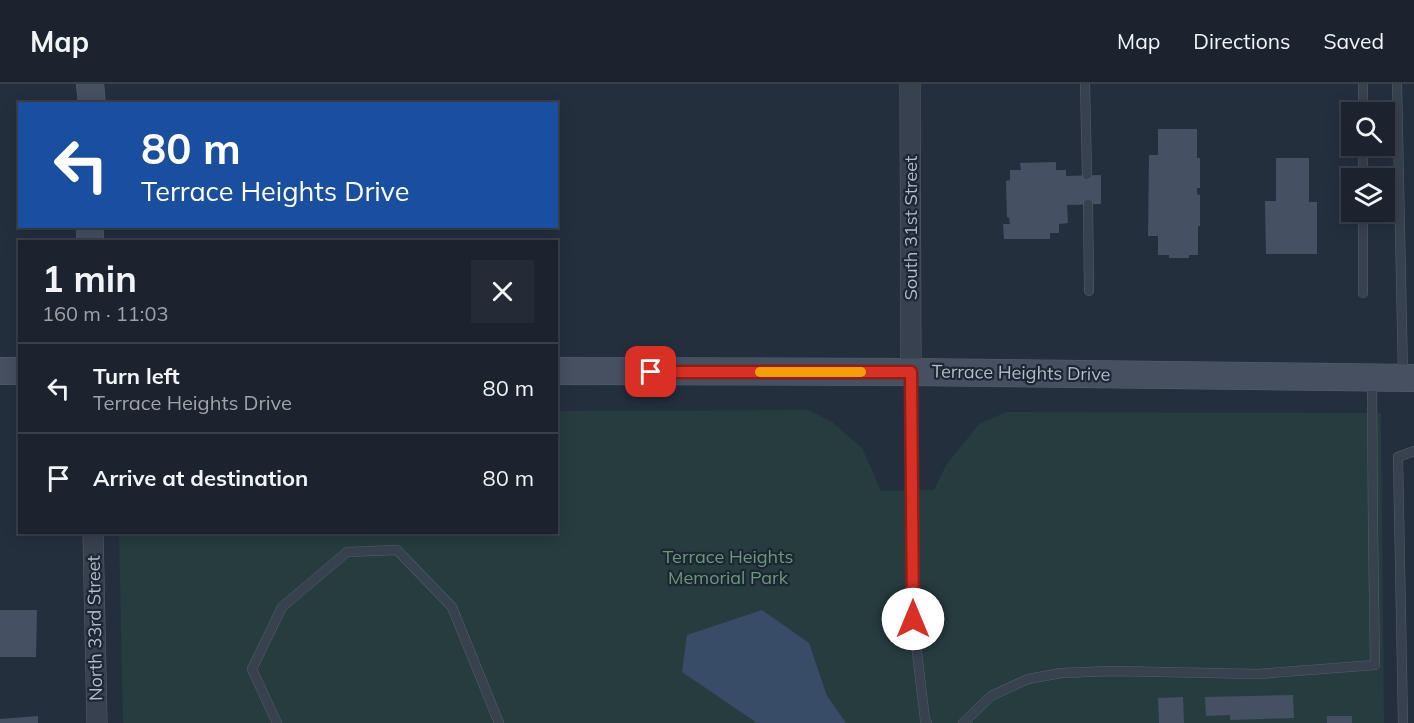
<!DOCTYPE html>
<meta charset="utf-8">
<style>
body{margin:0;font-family:Mulish,sans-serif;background:#242b36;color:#f1f3f6;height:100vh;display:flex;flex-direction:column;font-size:22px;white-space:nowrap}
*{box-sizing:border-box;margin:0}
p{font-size:20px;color:#a0a4aa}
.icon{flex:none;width:33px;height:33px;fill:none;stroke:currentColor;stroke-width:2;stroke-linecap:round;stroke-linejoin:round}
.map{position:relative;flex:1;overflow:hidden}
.details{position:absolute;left:18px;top:156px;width:540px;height:294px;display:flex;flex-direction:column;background:#1b232e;border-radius:0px;box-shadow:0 3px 15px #0003,0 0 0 2px #39404a}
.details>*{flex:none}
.top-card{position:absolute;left:18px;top:18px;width:540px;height:126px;border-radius:0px;box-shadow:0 3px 15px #0003,0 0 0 2px #39404a;background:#1a4fa0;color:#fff;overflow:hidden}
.buttons{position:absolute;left:1341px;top:18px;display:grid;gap:12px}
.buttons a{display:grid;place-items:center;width:54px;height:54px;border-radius:0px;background:#1b232e;box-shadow:0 3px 15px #0003,0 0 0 2px #39404a;font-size:30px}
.pin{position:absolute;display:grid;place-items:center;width:51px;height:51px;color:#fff;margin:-26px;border-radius:12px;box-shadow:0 3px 9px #0006}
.me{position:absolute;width:66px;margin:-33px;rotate:0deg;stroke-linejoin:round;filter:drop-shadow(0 0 4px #0008)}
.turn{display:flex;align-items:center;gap:21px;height:126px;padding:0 24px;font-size:27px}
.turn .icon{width:78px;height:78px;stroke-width:2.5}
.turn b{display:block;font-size:42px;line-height:51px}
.round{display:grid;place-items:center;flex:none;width:63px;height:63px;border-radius:0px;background:#242b36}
.overview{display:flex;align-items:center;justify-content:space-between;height:102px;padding:0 24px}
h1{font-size:36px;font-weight:700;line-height:45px}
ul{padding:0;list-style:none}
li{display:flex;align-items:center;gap:18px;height:90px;padding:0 24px;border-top:2px solid #39404a}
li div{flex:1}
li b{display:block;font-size:22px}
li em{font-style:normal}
header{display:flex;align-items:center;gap:36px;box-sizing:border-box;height:84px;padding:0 30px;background:#1b232e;border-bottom:2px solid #39404a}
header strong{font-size:28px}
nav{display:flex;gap:33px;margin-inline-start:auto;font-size:21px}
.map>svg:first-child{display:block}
.green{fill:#263c3f}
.water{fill:#394c67}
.building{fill:#455162}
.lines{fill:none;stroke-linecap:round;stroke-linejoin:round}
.service-casing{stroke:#565f6c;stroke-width:10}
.minor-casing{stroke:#565f6c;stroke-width:21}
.secondary-casing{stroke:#565f6c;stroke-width:28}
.service{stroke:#38414e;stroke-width:9}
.minor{stroke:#38414e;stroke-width:20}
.secondary{stroke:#465061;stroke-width:27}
.route-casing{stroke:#8d1f18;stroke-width:15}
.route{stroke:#d93025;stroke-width:10}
.slow{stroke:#f59e0b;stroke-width:10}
.labels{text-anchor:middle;stroke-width:4.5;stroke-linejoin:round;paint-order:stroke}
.street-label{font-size:18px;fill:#b4bcc9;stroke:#1d2633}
.park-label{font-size:18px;fill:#6b9a76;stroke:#1d2633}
</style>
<header>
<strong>Map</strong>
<nav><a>Map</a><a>Directions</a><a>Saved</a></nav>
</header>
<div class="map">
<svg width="1414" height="639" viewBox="0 0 1414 639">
<rect width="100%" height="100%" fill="#242f3e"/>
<!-- green -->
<path class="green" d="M808 326 832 338 862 364 881 407 934 406 946 381 979 340 1006 328 1381 329 1384 639H123L119 449 556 448 557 327Z"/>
<!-- water -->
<path class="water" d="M762 526 809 559 827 612 846 639H757L682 588 687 551Z"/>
<!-- building -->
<g class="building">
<path d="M1158 45H1197V74H1200V104H1197V110L1200 111V142H1198V171H1189V174H1169V171H1158V152H1148L1149 71H1158Z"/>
<path d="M1276 74H1309V118H1317V170H1266L1265 117H1276Z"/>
<path d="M1056 78V86H1066V92L1101 91V120L1067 121 1068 139 1059 140V149H1050V155H1004L1003 140H1010L1009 134 1007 133 1006 97 1010 96V86H1021L1020 79Z"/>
<path d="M0 526H37L36 573H0Z"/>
<path d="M1293 611 1294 634 1230 636V631L1206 632 1205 613Z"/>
<path d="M1183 613 1184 639H1159L1158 614Z"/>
<path d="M38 632V639H0V635Z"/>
<rect x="1327" y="632" width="25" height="7"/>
</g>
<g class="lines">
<defs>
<g id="service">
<path d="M1085 0 1087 91"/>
<path d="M1397 0 1403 291"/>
<path d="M1363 28V0"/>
<path d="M1363 94V62"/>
<path d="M1088 120 1089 207"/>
<path d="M1363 209V128"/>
<path d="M911 290 913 535 925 636 927 639"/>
<path d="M277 639 252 585 282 523 347 468 397 466 452 523 499 639"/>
<path d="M963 639 991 612 1028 595 1061 589 1113 587 1258 590 1375 581 1373 446 1372 296"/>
<path d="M1403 639 1398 373 1414 367"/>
</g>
<g id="minor">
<path d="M910 0 911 288"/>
<path d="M93 448 97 639"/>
</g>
<g id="secondary">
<path d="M90 0 92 20"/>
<path d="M90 158V142"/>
<path d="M0 287H20"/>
<path d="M556 287 911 288 1414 294"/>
</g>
</defs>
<!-- service casing -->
<use href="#service" class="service-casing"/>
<!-- minor casing -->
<use href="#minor" class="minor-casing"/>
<!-- secondary casing -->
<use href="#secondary" class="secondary-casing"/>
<!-- service -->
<use href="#service" class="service"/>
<!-- minor -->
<use href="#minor" class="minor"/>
<!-- secondary -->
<use href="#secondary" class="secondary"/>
</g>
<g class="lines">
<defs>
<path id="route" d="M651 288H911L913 535"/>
</defs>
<!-- route casing -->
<use href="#route" class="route-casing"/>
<!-- route -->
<use href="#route" class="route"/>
<!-- slow -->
<path class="slow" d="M760 288H861"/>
</g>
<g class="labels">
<!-- street labels -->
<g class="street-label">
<text transform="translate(911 144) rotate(-90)" y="6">South 31st Street</text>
<text transform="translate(1021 289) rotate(1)" y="6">Terrace Heights Drive</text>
<text transform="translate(95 544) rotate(-91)" y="6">North 33rd Street</text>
</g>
<!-- park labels -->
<g class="park-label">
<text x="728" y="479">Terrace Heights<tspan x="728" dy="21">Memorial Park</tspan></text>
</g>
</g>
</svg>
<div class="buttons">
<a><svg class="icon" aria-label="search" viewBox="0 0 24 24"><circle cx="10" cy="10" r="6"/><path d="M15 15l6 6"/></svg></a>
<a><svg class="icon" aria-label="layers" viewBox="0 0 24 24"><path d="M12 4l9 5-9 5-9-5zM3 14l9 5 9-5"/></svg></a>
</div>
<div class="pin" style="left:651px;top:288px;background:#d93025"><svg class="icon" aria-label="arrive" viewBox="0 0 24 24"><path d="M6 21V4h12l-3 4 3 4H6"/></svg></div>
<svg class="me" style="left:913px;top:535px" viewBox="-20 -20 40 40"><circle r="19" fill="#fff"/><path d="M0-13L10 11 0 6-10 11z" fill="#d93025"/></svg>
<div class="top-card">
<div class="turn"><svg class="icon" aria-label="left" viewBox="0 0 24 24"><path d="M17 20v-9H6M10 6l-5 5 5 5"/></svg><div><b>80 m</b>Terrace Heights Drive</div></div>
</div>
<section class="details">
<div class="overview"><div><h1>1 min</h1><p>160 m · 11:03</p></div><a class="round"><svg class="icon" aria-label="close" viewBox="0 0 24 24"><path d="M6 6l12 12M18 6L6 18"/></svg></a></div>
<ul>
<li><svg class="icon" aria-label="left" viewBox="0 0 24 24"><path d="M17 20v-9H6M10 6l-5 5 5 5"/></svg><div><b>Turn left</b><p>Terrace Heights Drive</p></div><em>80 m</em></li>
<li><svg class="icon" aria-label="arrive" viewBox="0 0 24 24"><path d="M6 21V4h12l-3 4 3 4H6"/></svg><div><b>Arrive at destination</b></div><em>80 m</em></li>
</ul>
</section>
</div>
